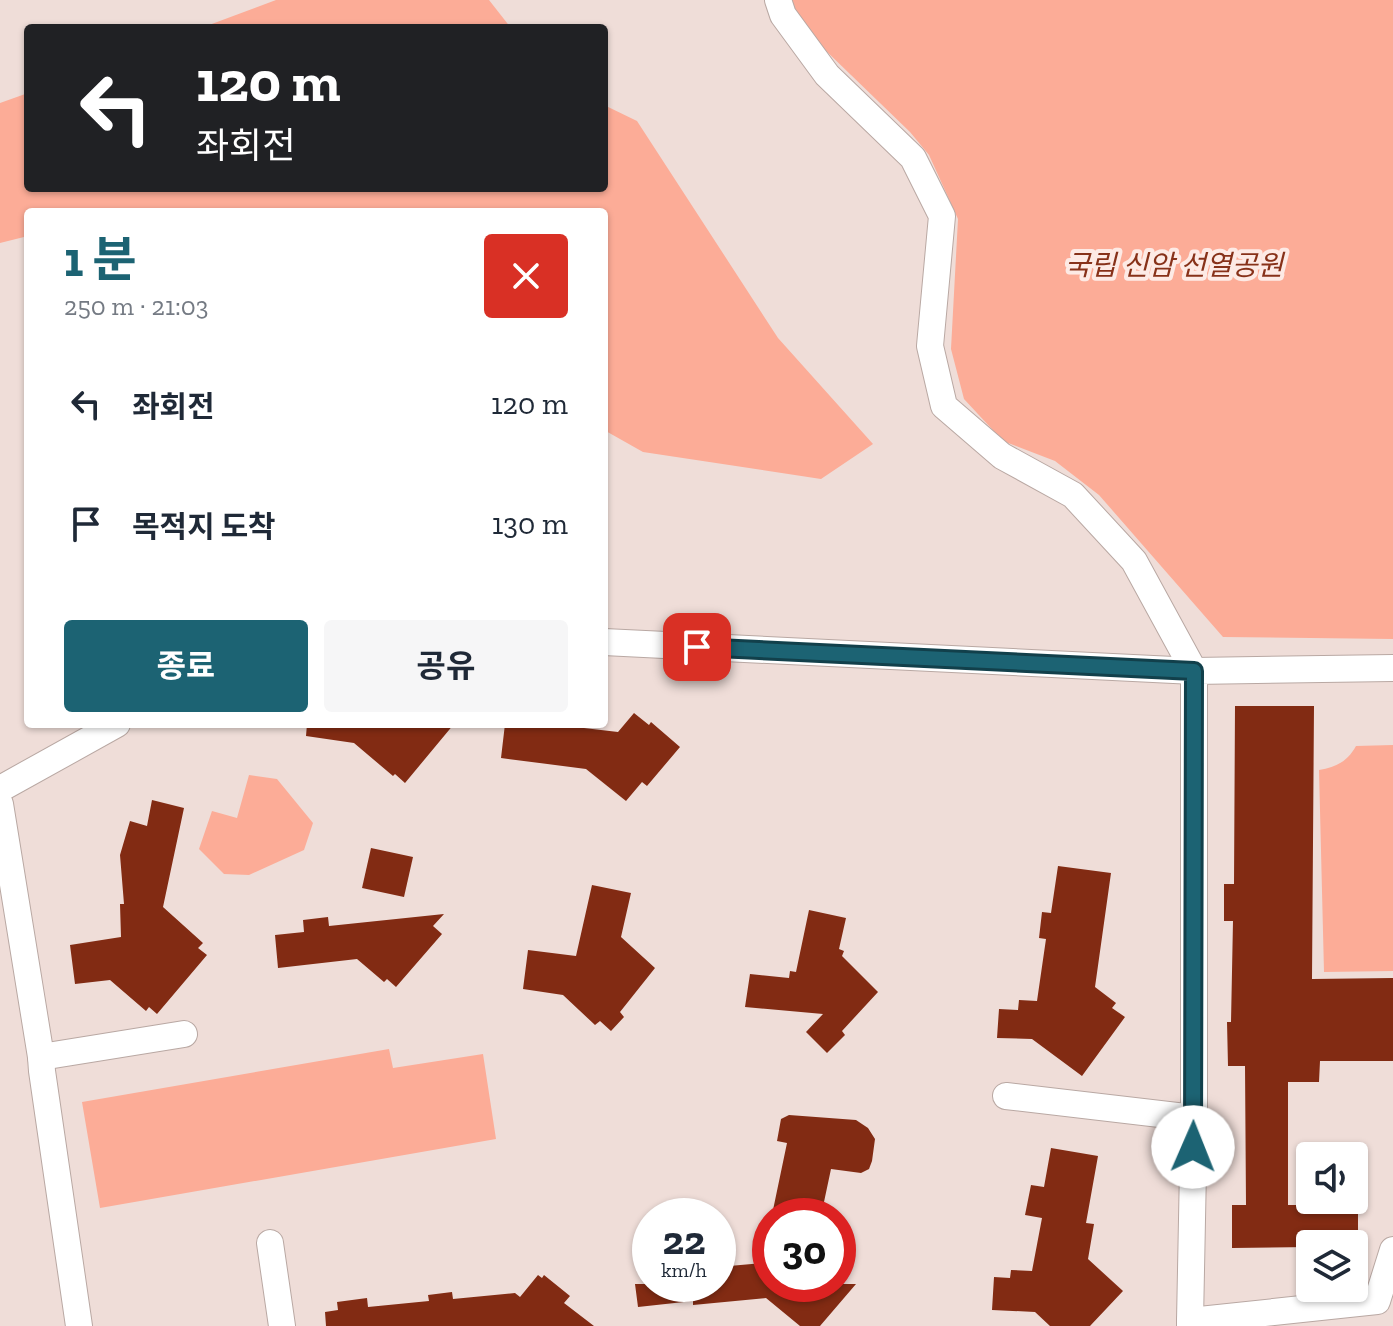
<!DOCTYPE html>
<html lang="ko">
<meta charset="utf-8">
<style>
body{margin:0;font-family:"Zilla Slab","Noto Sans KR",serif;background:#f6f6f7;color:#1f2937;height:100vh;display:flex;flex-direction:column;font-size:30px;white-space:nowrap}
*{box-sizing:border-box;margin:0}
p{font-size:26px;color:#747a83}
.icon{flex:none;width:44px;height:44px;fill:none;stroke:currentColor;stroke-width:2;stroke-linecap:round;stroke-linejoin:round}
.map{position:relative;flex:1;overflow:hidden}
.panel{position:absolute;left:24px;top:208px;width:584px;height:520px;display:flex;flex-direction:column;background:#fff;border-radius:8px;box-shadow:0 2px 6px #0004}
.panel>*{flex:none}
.banner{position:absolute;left:24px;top:24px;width:584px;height:168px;border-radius:8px;box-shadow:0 2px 6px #0004;background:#202124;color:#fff;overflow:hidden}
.controls{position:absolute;left:1296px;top:1142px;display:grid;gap:16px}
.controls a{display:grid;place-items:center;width:72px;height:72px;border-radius:8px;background:#fff;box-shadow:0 2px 6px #0004;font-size:40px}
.speed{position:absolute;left:632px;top:1198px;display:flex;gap:16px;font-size:40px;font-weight:700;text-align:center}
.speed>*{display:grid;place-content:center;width:104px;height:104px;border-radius:50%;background:#fff;box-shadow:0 2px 6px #0004;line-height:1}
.speed small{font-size:20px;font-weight:400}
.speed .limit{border:12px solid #d22;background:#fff;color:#111}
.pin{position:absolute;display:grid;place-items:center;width:68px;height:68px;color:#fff;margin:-34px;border-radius:16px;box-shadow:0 4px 12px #0006}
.me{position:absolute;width:88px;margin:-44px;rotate:1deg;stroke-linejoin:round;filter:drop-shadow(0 0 6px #0008)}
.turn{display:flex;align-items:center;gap:28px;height:168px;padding:0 40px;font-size:36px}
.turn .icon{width:104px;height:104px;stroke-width:2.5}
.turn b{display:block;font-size:56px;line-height:68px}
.round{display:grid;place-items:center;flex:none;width:84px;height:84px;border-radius:8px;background:#f6f6f7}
.head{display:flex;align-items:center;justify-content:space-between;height:136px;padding:0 40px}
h1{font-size:48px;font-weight:700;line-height:60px;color:#1c6373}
.button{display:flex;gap:16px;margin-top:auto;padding:16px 40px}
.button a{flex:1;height:92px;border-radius:8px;background:#1c6373;color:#fff;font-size:32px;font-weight:700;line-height:92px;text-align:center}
.button a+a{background:#f6f6f7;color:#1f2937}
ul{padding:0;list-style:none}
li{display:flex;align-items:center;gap:24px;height:120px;padding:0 40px}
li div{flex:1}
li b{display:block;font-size:30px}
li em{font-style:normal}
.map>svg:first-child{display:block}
.green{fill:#fcac97}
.building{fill:#822b13}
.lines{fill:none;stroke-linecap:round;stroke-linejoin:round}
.street-casing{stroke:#b9a8a3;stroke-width:28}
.street{stroke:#fff;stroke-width:26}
.route-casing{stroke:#12404b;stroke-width:20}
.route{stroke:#1c6373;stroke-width:14}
.labels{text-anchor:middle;stroke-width:8;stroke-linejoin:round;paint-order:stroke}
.park-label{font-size:28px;font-style:italic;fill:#873119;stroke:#fdeae5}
</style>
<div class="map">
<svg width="1393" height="1326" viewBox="0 0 1393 1326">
<rect width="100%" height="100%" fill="#efddd8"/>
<!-- green -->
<g class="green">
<path d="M276 0H489L511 28H201Z"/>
<path d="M786 0H1393V639L1223 637 1099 495 1055 461 1003 441 964 399 951 349 958 219 929 155 910 132 792 18Z"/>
<path d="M28 93V188H604V105L637 121 778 338 873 444 821 479 643 452 604 430V212H28V236L0 243V103Z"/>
<path d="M1393 745V971L1324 972 1319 770C1336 767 1347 762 1356 746Z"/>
<path d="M249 775 277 779 313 823 304 850 249 875 224 874 199 849 212 811 237 818Z"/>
<path d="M389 1049 393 1068 483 1054 496 1139 100 1208 82 1102Z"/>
</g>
<!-- building -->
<g class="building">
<path d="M1235 706H1314L1312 979 1393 978V1061H1320L1319 1082H1288V1205H1358V1244H1310V1247L1232 1248V1205H1246L1245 1066H1228L1227 1022H1231L1233 921H1224V884H1234Z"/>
<path d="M634 713 649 725 651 722 680 747 647 786 642 782 626 801 586 769 501 758 505 724H585L584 728 618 732Z"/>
<path d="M307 724H454L405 783 395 774 393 776 354 743 306 736Z"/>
<path d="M152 800 184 808 163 907 203 943 198 948 207 955 157 1014 149 1007 146 1011 110 980 75 984 70 945 121 937 120 904H124L120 855 130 821 147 826Z"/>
<path d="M371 848 413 857 404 897 362 888Z"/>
<path d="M1058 866 1111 873 1095 987 1116 1003 1112 1008 1125 1017 1082 1076 1032 1039 997 1038 999 1009 1018 1010 1019 1000 1037 1001 1046 939 1039 938 1042 912 1051 913Z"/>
<path d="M592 885 631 893 621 937 655 968 620 1012 624 1017 611 1031 600 1021 595 1025 563 995 523 989 528 950 576 956Z"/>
<path d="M809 910 846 918 839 949 844 951 842 956 878 992 842 1031 845 1035 827 1053 806 1032 823 1014 745 1007 750 974 789 978 790 971 796 972Z"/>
<path d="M444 914 433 926 442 934 396 987 387 979 384 982 357 959 278 968 275 935 304 932 303 920 328 917 329 926Z"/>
<path d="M789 1115 856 1120 868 1128 875 1139 872 1161 869 1169 861 1173 831 1169 821 1216H780L781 1211 773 1210 787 1143 777 1141 781 1119Z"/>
<path d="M1051 1148 1098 1156 1086 1223 1094 1224 1088 1259 1123 1291 1090 1326H1050L1035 1312 992 1310 994 1277 1010 1278 1011 1270 1032 1271 1042 1218 1025 1215 1031 1185 1044 1187Z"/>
<path d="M763 1263 764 1273H770V1284H856L820 1326H800L766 1298 693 1305V1301L638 1307 635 1284H718V1267Z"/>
<path d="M538 1275 542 1278 544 1275 570 1296 564 1303 594 1326H326L325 1312 338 1310 337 1302 367 1298 368 1307 429 1301 428 1295 452 1292 453 1299 515 1293 520 1297Z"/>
</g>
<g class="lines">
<defs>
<g id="street">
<path d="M778 0 783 15 827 75 913 158 942 216 930 346 944 406 1002 456 1073 495 1134 561 1194 671"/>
<path d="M604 642 1194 671"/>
<path d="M0 789 117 724"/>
<path d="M0 804 41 1057 42 1071 79 1326"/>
<path d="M41 1057 184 1034"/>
<path d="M1006 1096 1194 1118"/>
<path d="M270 1243 282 1326"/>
<path d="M1190 1321 1194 1118V671L1393 668"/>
<path d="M1190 1326V1321L1377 1301 1393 1250"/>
</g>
</defs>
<!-- street casing -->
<use href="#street" class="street-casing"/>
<!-- street -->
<use href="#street" class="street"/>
</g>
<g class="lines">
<defs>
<path id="route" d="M697 647 1194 671 1193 1147"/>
</defs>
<!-- route casing -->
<use href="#route" class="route-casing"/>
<!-- route -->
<use href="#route" class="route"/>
</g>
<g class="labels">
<!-- park labels -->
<g class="park-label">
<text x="1174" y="275">국립 신암 선열공원</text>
</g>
</g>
</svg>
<div class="controls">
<a><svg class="icon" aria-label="sound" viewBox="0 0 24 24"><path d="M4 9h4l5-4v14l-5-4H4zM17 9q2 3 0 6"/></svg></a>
<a><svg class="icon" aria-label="layers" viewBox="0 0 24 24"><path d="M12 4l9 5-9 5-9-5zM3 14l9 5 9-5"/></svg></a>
</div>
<div class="speed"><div>22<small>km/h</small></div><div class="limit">30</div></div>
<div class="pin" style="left:697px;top:647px;background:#d93025"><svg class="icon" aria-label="arrive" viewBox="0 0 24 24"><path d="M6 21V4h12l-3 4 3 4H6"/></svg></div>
<svg class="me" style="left:1193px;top:1147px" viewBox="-20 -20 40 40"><circle r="19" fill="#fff"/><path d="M0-13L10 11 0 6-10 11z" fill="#1c6373"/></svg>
<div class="banner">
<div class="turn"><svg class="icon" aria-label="left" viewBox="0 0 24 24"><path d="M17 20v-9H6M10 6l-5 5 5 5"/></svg><div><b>120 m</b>좌회전</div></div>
</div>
<section class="panel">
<div class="head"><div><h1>1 분</h1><p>250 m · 21:03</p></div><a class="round" style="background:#d93025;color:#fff"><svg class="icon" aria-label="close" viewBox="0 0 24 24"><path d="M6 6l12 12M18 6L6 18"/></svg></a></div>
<ul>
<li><svg class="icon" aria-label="left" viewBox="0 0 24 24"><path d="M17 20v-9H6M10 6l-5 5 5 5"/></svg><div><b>좌회전</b></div><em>120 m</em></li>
<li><svg class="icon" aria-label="arrive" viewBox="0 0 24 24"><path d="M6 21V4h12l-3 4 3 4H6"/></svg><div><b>목적지 도착</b></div><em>130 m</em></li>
</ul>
<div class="button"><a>종료</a><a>공유</a></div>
</section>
</div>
